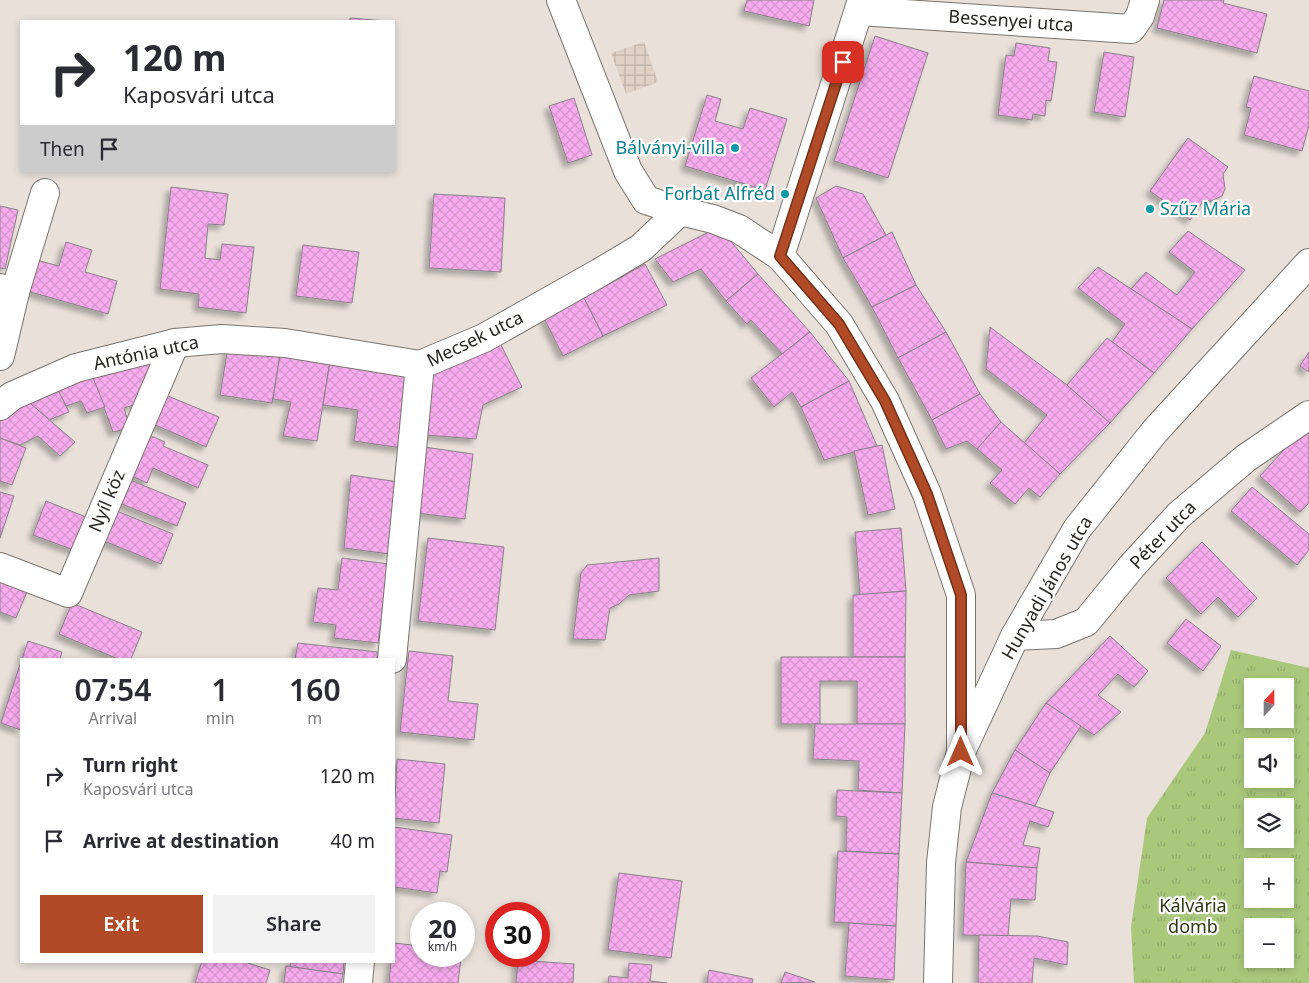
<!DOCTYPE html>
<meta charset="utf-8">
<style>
body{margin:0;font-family:"Noto Sans",sans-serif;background:#f2f2f3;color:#2b2b33;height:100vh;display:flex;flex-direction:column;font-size:19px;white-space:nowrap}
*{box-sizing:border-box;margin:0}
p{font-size:16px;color:#7c7c81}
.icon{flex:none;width:28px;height:28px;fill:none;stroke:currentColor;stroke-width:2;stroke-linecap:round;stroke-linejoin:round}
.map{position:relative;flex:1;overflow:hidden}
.details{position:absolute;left:20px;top:658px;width:375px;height:305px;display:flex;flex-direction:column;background:#fff;border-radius:0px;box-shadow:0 2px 8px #0003}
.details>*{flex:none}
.hud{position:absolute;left:20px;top:20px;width:375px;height:152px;border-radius:0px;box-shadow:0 2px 8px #0003;background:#fff;color:#2b2b33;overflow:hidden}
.needle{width:32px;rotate:21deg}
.controls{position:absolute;left:1244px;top:678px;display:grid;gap:10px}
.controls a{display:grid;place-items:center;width:50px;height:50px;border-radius:0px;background:#fff;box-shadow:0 2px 8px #0003;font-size:25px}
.speed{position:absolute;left:410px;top:902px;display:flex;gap:10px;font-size:25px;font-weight:700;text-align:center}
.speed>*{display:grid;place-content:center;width:65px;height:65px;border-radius:50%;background:#fff;box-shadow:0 2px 8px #0003;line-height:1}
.speed small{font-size:12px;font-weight:400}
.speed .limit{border:8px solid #d22;background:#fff;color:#111}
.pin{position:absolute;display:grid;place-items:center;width:42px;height:42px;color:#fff;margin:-21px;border-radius:10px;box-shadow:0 2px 8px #0006}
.me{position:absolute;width:55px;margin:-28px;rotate:0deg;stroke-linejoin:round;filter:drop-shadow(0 0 4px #0008)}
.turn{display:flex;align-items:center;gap:18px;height:105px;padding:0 20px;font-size:22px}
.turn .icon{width:65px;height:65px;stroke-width:2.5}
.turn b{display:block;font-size:35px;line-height:42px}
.then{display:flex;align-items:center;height:48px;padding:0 20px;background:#0003;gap:10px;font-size:19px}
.eta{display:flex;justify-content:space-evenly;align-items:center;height:85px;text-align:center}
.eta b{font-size:30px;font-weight:600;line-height:35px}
.button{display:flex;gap:10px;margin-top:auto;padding:10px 20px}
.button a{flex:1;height:58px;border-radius:0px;background:#b14a26;color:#fff;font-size:20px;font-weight:600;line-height:58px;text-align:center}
.button a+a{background:#f2f2f3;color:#2b2b33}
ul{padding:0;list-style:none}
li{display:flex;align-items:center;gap:15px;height:65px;padding:0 20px}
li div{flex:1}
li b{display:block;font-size:19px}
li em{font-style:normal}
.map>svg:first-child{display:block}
.industrial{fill:url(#industrial-grid)}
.grass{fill:url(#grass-tufts);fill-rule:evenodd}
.building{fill:url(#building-cross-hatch);stroke:#888187;filter:url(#shadow)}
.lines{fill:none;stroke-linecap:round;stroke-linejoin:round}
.street-casing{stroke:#7b746e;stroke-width:30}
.secondary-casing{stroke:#7b746e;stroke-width:30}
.street{stroke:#fff;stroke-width:28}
.secondary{stroke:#fff;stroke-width:28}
.route-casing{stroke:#733019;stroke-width:12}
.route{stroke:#b14a26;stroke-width:9}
.culture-dot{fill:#0f9aa8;stroke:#fff;stroke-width:2}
.labels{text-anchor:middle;stroke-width:4.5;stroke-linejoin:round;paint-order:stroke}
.street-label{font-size:18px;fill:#282522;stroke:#fff}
.culture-label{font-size:18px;fill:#0d838f;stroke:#fff;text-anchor:end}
.park-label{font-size:18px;fill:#2b3813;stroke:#fff}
</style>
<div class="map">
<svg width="1309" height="983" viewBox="0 0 1309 983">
<defs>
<pattern id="industrial-grid" width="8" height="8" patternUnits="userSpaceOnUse" patternTransform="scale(1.25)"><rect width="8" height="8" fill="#dfd1c6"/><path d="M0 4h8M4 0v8" fill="none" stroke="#bfb3aa"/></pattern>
<pattern id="grass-tufts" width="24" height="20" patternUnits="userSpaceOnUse" patternTransform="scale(1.25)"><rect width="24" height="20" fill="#aac87c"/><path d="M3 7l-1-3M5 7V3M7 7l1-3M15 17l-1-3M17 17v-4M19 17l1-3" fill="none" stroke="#92ac6b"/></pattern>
<pattern id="building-cross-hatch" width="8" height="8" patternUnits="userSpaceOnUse" patternTransform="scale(1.25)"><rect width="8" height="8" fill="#f8acef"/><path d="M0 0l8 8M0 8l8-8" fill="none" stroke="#d594cd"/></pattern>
<filter id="shadow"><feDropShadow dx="-4.5" dy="4.5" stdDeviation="2.5" flood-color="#0004"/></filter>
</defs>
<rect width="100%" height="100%" fill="#e8e0d9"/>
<!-- industrial -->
<path class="industrial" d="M644 42 658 82 626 94 611 53Z"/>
<!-- grass -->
<path class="grass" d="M1231 650 1309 668V983H1134L1131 927 1147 818 1205 733ZM1252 686H1285V719H1252ZM1285 746V779H1252V746ZM1252 806H1285V839H1252ZM1252 866H1285V899H1252ZM1285 926V959H1252V926Z"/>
<!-- building -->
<g class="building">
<path d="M747 0H814L809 26 744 11Z"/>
<path d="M1164 0H1224L1223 3 1267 14 1257 53 1157 28Z"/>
<path d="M350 18 386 21H350Z"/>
<path d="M875 36 928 53 888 178 834 161Z"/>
<path d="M1016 43 1050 48 1048 61 1057 62 1051 101 1046 100 1045 116 1033 114 1032 120 998 115 1006 55 1014 56Z"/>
<path d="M1104 52 1134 57 1125 117 1094 112Z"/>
<path d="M1254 76 1309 91V125L1302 151 1244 135 1251 108 1246 107Z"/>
<path d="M707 95 721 99 715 121 743 129 750 108 787 119 765 190 685 166Z"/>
<path d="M574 98 592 155 568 163 549 106Z"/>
<path d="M1188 138 1228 167 1223 174 1225 189 1222 196 1211 201 1204 200 1190 220 1150 191Z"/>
<path d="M836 186 863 194 886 235 843 258 816 198Z"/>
<path d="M171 187 228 194 224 225 208 224 205 258 220 260 222 244 254 247 246 313 198 307 199 294 160 289Z"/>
<path d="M434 194 505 198 501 272 429 268Z"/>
<path d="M0 206 18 210 5 269 0 268Z"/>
<path d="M719 227 758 274 726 301 701 269 673 282 655 259Z"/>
<path d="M1188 231 1245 270 1192 329 1131 289 1146 272 1177 295 1195 272 1169 252Z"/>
<path d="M892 232 916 285 872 307 843 258Z"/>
<path d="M66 242 92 250 85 272 117 281 108 314 27 291 36 260 59 266Z"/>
<path d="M303 245 359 252 352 303 296 296Z"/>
<path d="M645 264 667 305 603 336 584 298Z"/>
<path d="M1098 267 1192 329 1154 373 1112 342 1125 324 1078 288Z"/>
<path d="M758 274 810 332 782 354 751 320 747 324 726 301Z"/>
<path d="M916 285 946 332 898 358 872 307Z"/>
<path d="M584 298 603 336 563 356 544 318Z"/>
<path d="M990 327 1067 385 1110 423 1060 474 1024 443 1047 415 986 369Z"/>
<path d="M810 332 849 381 801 407 792 392 774 407 751 378Z"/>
<path d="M946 332 980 394 932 420 898 358Z"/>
<path d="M1107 338 1154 373 1110 423 1067 385Z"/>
<path d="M498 339 522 387 483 405 476 439 427 435 432 372Z"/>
<path d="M228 347 280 355 272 403 220 395Z"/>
<path d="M1309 352V372L1300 366Z"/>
<path d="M280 355 330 361 317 441 283 436 291 402 273 399Z"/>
<path d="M148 357 155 368 140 403 124 408 130 428 113 432 91 373Z"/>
<path d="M330 361 414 374 402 448 354 441 358 410 323 405Z"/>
<path d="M91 373 105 407 87 413 81 401 66 406 55 384Z"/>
<path d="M849 381 877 446 824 460 801 407Z"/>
<path d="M55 384 69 412 49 420 24 398Z"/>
<path d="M158 392 219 417 206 447 146 421Z"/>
<path d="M980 394 1001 422 977 449 967 441 946 449 932 420Z"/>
<path d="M24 398 75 442 60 456 38 436 20 445 0 438V420Z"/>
<path d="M1001 422 1060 474 1040 497 1029 488 1015 504 990 483 1002 470 977 449Z"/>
<path d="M1304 428 1309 431V503L1300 512 1260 476Z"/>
<path d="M142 432 165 442 163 446 208 465 198 488 153 468 147 483 125 473Z"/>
<path d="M0 438 26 448 12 485 0 481Z"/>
<path d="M882 445 895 509 868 515 854 451Z"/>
<path d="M424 447 473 454 465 519 416 513Z"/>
<path d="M351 475 399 482 390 554 344 548Z"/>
<path d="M123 477 186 503 177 526 114 501Z"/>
<path d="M1252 487 1309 534V550L1297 565 1231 511Z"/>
<path d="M0 492 14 496 0 538Z"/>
<path d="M46 501 91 519 79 552 33 535Z"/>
<path d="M112 509 173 534 161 564 99 539Z"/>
<path d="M901 528 906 591 860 595 855 532Z"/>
<path d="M428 538 504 547 495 630 418 621Z"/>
<path d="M1202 542 1257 598 1238 617 1218 597 1201 614 1166 578Z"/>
<path d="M342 558 389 564 378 643 334 638 336 625 313 622 318 588 338 590Z"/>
<path d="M659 558V591L629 595 619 604 610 608 605 640 573 639 581 573 587 565Z"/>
<path d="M0 576 29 587 16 618 0 612Z"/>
<path d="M906 591 905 657H853V595Z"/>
<path d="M72 603 142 632 131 659H118L59 634Z"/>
<path d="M1186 619 1221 646 1203 671 1167 643Z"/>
<path d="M1110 636 1148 671 1134 687 1118 674 1098 695 1121 712 1094 735 1046 703Z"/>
<path d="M28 641 62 652 60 659H22Z"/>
<path d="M298 643 378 652 377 659H295Z"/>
<path d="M409 651 453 656 448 701 478 704 474 740 400 732Z"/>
<path d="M781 657H905V724H857V681H820V724H781Z"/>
<path d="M21 661V730L1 723Z"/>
<path d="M1046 703 1081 726 1050 773 1015 750Z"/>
<path d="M815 724H905L902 793 858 790 859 761 813 759Z"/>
<path d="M1015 750 1050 773 1035 806 992 793Z"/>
<path d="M397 759 445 764 439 823 394 818Z"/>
<path d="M837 790 902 793 899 854 846 851 847 817 836 816Z"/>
<path d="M992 793 1054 812 1048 827 1030 821 1023 845 1040 848 1037 868 966 862Z"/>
<path d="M394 827 452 835 447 872 440 871 437 893 394 887Z"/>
<path d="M838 851 899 854 896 926 834 922Z"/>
<path d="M966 862 1037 868 1035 900 1011 899 1008 936 963 935Z"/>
<path d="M619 873 682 881 671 958 608 950Z"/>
<path d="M849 923 896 926 894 980 845 976Z"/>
<path d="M979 935 1037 936 1068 942 1067 965 1034 958 1032 983H978Z"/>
<path d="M394 943 421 946V956L461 958 458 983H389L391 961H394Z"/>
<path d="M518 960 574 964 573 983H516Z"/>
<path d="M202 961H241L270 970 266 983H195Z"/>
<path d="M291 961H344L343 974 290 967Z"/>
<path d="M629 963 652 965 650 981 667 983H608L609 976 628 978Z"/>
<path d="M286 966 343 974 341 983H284Z"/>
<path d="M709 970 753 979 752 983H707Z"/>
<path d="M785 972 815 982 781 983Z"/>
</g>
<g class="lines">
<defs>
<g id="street">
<path d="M561 0 628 171 646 200 680 211"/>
<path d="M862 0 780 256 839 324 885 401 927 494 961 595V752"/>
<path d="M859 11 1131 29 1140 16 1145 0"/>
<path d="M0 288 15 292 0 356"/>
<path d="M15 292 45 193"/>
<path d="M0 406 12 396 76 368 175 343 222 339 285 343 420 365"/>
<path d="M0 567 68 593 175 343"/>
<path d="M1015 636 1056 634 1086 622 1132 566 1179 515 1246 458 1309 415"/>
<path d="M392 659 420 365 484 338 599 273 641 248 680 211 713 219 739 229 780 256"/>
<path d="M358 983 360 961"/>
</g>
<path id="secondary" d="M938 983 941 863 947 807 961 752 1015 636 1077 529 1155 431 1309 263"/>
</defs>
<!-- street casing -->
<use href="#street" class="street-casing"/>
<!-- secondary casing -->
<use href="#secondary" class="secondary-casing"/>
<!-- street -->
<use href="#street" class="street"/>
<!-- secondary -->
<use href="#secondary" class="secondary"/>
</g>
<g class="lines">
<defs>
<path id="route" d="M843 62 780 256 839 324 885 401 927 494 961 595V752"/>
</defs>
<!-- route casing -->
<use href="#route" class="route-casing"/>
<!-- route -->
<use href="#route" class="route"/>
</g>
<!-- markers -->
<g class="culture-dot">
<circle cx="735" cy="148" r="5"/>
<circle cx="785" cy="194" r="5"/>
<circle cx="1150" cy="209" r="5"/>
</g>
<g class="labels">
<!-- street labels -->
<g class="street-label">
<text transform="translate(1011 21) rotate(4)" y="6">Bessenyei utca</text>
<text transform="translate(475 339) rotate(-26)" y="6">Mecsek utca</text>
<text transform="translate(146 353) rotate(-12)" y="6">Antónia utca</text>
<text transform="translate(107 501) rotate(-67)" y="6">Nyíl köz</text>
<text transform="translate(1163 535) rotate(-46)" y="6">Péter utca</text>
<text transform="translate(1047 588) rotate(-60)" y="6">Hunyadi János utca</text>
</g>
<!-- culture labels -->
<g class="culture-label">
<text x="725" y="154">Bálványi-villa</text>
<text x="775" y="200">Forbát Alfréd</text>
<text x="1160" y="215" text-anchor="start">Szűz Mária</text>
</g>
<!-- park labels -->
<g class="park-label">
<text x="1193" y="912">Kálvária<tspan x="1193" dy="21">domb</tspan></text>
</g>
</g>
</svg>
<div class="controls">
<a><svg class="needle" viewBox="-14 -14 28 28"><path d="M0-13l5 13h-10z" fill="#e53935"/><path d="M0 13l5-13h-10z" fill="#7c7c81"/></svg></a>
<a><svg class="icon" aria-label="sound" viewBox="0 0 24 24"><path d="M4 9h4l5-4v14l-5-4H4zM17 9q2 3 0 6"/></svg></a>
<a><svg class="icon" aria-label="layers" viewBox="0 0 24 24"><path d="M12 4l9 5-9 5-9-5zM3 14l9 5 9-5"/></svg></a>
<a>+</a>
<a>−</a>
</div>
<div class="speed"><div>20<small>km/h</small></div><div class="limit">30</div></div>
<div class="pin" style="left:843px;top:62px;background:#d93025"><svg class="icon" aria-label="arrive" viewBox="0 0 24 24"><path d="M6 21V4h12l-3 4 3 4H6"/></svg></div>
<svg class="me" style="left:961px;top:752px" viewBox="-20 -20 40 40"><path d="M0-17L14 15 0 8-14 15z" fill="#b14a26" stroke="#fff" stroke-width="4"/></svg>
<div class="hud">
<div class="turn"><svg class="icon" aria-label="right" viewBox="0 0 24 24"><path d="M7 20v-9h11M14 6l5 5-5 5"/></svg><div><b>120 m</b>Kaposvári utca</div></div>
<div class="then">Then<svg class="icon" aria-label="arrive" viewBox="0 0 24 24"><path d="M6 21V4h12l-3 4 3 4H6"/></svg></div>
</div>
<section class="details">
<div class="eta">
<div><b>07:54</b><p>Arrival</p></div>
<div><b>1</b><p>min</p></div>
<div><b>160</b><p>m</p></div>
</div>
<ul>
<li><svg class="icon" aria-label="right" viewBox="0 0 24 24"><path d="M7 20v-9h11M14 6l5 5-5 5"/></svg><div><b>Turn right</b><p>Kaposvári utca</p></div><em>120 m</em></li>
<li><svg class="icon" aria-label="arrive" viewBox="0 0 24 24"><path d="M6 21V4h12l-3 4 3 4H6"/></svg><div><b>Arrive at destination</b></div><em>40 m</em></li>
</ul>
<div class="button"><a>Exit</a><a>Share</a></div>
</section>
</div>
